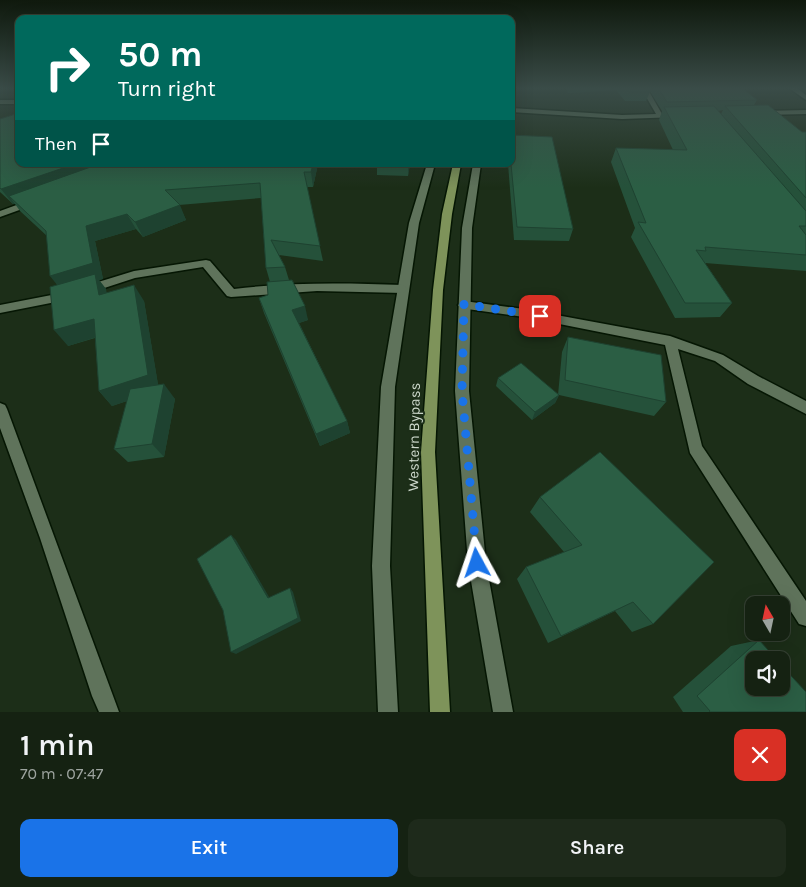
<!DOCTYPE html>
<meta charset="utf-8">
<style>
body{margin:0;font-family:Karla,sans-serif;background:#1e2a1b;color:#f1f3f6;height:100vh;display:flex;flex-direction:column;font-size:19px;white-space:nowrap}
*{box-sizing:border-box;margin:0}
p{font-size:16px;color:#9da49f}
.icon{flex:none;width:28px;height:28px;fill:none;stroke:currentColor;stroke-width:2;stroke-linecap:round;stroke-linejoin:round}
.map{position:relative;height:712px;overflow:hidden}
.details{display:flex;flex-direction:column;background:#152212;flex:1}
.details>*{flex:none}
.guide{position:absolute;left:15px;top:15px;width:500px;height:152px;border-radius:10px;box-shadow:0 5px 20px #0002,0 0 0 1px #343f32;background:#00695c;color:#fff;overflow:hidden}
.needle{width:32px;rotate:351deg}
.tools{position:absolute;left:745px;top:596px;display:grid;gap:10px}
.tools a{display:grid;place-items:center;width:45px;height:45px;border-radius:10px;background:#152212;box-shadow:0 5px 20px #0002,0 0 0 1px #343f32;font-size:25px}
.pin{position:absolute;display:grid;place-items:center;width:42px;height:42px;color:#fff;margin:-21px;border-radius:10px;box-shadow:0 2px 8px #0006}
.me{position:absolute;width:55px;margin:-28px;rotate:355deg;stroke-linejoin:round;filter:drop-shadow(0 0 4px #0008)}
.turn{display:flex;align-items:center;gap:18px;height:105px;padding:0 20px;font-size:22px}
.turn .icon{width:65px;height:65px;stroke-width:2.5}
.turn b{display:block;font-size:35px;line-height:42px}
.then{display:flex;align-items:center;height:48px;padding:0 20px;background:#0003;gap:10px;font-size:19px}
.round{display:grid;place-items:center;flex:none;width:52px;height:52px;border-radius:10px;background:#1e2a1b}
.overview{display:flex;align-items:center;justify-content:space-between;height:85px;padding:0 20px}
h1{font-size:30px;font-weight:600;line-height:38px}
.action{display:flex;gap:10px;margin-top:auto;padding:10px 20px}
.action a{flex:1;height:58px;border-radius:10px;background:#1a73e8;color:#fff;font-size:20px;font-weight:600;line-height:58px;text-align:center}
.action a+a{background:#1e2a1b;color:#f1f3f6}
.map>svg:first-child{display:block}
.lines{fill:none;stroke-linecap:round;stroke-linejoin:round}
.service-casing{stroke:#051603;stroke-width:3}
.minor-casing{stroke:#051603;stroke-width:3}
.primary-casing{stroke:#051603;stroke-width:3}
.service{fill:#5f735b;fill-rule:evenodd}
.minor{fill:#5f735b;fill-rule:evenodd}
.primary{fill:#7e935a;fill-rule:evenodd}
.wall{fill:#25513a;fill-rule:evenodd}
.shaded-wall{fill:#1e4230}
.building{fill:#2b5e44;stroke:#1e4230}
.route{stroke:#1a73e8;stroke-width:9;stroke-dasharray:0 16.2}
.labels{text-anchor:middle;stroke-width:4;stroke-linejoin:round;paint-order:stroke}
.street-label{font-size:15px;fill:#cdd8cb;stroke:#1c2e18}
</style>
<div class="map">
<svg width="806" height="712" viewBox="0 0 806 712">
<rect width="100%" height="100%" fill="#1c2e18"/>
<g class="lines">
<defs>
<g id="service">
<path d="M427 164H435L419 223 395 387 390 566 398 712H378L372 566 381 387 409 223Z"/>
<path d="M473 164H481L472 228 469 391 486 563 513 712H493L468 563 455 391 462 228Z"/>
</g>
<g id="minor">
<path d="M641 88H647L662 114H676L680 116 678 117 622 119 511 112V108L622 115 656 114Z"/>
<path d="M789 88H797L806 95V100Z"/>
<rect x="0" y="100" width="19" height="4"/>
<path d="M806 110V114L761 115 758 113 761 111Z"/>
<path d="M33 199 37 202 36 204 0 217V211Z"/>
<path d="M206 260 210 261 234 289C290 282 346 283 403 285L408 289 403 293 317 291 231 297 227 296 203 267 135 278 86 294 81 290 82 287 134 271Z"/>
<path d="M67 292 71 293 73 296 71 299 0 313V305Z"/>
<path d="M464 301 524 309 670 336 723 355 758 376 806 401V414L748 384 715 361 678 349 702 446 806 601V626L799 624 690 453 665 345 524 317 460 308 458 305Z"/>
<path d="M0 403 5 405 7 409 119 712H99L92 696 40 538 0 428Z"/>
</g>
<path id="primary" d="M453 164H461L452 214 443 290 435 452 450 712H430L421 452 433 290 442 214Z"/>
</defs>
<!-- service casing -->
<use href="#service" class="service-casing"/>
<!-- minor casing -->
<use href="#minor" class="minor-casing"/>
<!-- primary casing -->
<use href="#primary" class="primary-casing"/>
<!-- service -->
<use href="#service" class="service"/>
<!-- minor -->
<use href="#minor" class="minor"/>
<!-- primary -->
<use href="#primary" class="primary"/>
</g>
<!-- wall -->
<g class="wall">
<path d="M566 88H648L650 92 646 101H625L616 90 568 93Z"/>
<path d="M648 88H742L757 100 754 105 802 132H806V271L705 263 732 303 720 317 675 318 631 237 635 228 611 162 616 148 673 150 659 120 662 111ZM723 110 721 114 718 111Z"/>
<path d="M0 119 19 164H318L313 187H307L323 261 279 255 285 267 289 280 308 320 299 323 347 421 350 433 320 446 264 313 259 298 268 295 270 282 266 268 261 198 179 205 186 220 143 237 136 229 95 241 103 279 99 280 106 289V293L144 301 158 385 175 399 164 457 128 462 114 449 127 401 112 406 99 391 95 338 68 346 57 285 47 236 20 211 15 204H13L0 192Z"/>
<path d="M377 164H410L408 176 377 175Z"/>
<path d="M508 164H511L573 229 569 241 514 240Z"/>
<path d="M568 337 666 402 654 416 559 395 555 403 532 420 496 386 498 378 558 395 562 352Z"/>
<path d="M540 497 653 624 632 632 615 611 548 643 517 579 526 567 564 552 530 512Z"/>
<path d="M759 640 806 712H683L673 697 731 646Z"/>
</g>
<!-- shaded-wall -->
<g class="shaded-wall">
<path d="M75 164H124L9 196 15 204H13L1 189Z"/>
<path d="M313 164H318L313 187 311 172Z"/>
<path d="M408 164H410L408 176Z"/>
<path d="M180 205 186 220 143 237 135 222Z"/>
<path d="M127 214 136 229 95 241 103 279 99 280 106 289 110 310 62 291 50 276 86 226Z"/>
<path d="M134 285 144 301 159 390 112 406 99 391Z"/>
<path d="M305 306 308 320 296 324 292 310Z"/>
<path d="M94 319 106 334 68 346 54 330Z"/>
<path d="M164 384 175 399 164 457 152 444Z"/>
<path d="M559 395 555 403 532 420 535 412Z"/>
<path d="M347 421 350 433 320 446 316 434Z"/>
<path d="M231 535 236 540 272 602 268 598Z"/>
<path d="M290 588 293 592 301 621 236 654 231 652Z"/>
</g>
<!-- building -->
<g class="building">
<path d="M626 88H648L650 92H629Z"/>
<path d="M658 88H742L757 100 667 102Z"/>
<path d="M768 105 802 132H806V198L725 106Z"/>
<path d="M714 106 806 211V226H799L806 235V255L705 247 706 251 696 250 732 303H685L638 222 646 223 616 148 687 150 664 107Z"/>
<path d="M19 113V164H75L1 189 0 188V119Z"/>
<path d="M511 135 552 137 573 229 517 227 511 164Z"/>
<path d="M99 164H313L311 172H304L320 246 271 240 285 267 266 268 260 183 165 190 180 205 135 222 127 214 86 226 93 263 50 276 46 231 9 196Z"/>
<path d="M95 274 99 295 134 285 148 375 99 391 94 319 54 330 50 287Z"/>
<path d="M292 280 305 306 292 310 347 421 316 434 259 298 268 295 267 282Z"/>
<path d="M568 337 661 355 666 402 565 380Z"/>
<path d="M521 363 559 395 535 412 498 378Z"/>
<path d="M164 384 152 444 114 449 130 389Z"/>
<path d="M600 452 714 562 653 624 633 602 561 636 526 567 582 545 540 497Z"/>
<path d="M231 535 268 598 290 588 298 618 231 652 223 610 197 559Z"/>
<path d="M759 640 777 660H754V688H781V665L806 692V712H709L710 711 697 696Z"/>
</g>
<!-- sky -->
<linearGradient id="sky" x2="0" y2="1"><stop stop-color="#0f190d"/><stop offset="0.47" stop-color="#3a4c48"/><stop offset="1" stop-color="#3a4c48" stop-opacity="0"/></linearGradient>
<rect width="806" height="188" fill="url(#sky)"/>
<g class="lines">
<!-- route -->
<path class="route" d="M477 563 462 391 464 304 540 316"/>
</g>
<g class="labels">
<!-- street labels -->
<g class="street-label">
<text transform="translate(414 437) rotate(-89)" y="5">Western Bypass</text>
</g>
</g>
</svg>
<div class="tools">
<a><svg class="needle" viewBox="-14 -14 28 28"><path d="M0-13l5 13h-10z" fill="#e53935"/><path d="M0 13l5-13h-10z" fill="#9da49f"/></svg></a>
<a><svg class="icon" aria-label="sound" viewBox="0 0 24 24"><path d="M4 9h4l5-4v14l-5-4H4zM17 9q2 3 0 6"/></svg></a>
</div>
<div class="pin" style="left:540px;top:316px;background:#d93025"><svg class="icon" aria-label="arrive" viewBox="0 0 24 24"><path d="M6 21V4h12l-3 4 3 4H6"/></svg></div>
<svg class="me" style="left:477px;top:563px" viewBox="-20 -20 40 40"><path d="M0-17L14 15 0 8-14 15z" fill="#1a73e8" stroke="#fff" stroke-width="4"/></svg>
<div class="guide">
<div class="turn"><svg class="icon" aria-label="right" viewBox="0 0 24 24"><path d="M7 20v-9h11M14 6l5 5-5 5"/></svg><div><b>50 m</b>Turn right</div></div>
<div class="then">Then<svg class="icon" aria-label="arrive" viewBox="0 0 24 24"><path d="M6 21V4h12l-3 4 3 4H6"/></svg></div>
</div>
</div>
<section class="details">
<div class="overview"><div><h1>1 min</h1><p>70 m · 07:47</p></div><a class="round" style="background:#d93025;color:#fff"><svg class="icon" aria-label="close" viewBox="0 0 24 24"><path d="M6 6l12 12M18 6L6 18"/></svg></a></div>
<div class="action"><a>Exit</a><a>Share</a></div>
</section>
